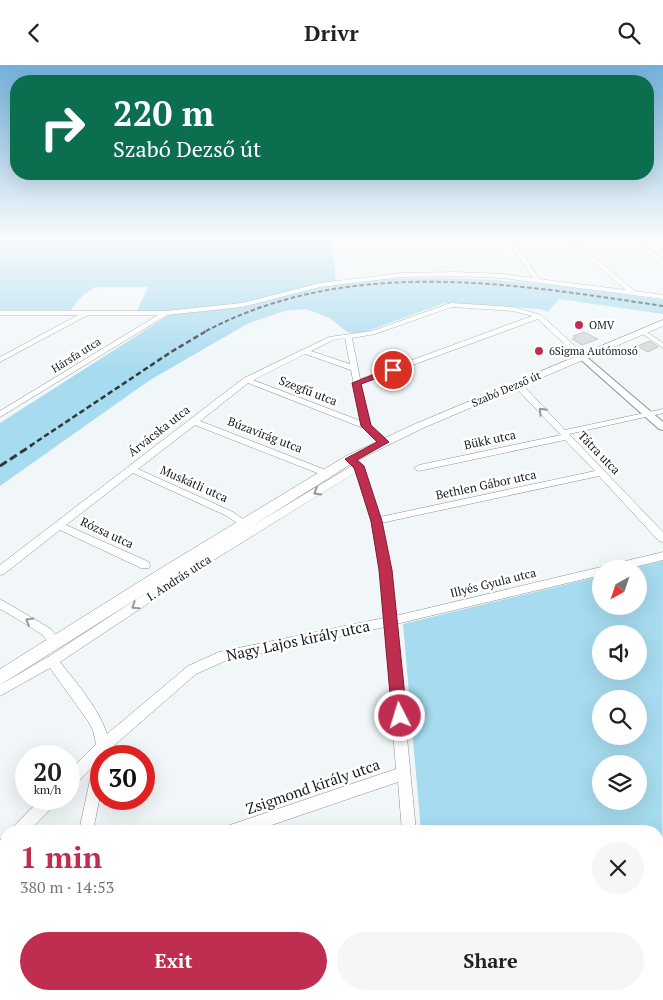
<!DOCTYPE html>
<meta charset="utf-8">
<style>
body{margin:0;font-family:"PT Serif",serif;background:#f6f6f6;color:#222;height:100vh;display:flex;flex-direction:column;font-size:19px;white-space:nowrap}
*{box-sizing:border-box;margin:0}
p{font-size:16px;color:#767676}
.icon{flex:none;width:28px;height:28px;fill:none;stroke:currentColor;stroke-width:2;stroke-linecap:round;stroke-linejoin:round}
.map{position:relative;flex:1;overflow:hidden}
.side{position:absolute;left:0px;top:760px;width:664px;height:175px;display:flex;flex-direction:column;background:#fff;border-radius:20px 20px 0 0;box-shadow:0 5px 20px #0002}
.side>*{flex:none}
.top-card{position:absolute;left:10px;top:10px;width:644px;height:105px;border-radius:20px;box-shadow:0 5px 20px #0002;background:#0b6e4f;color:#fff;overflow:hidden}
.needle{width:32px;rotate:220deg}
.fabs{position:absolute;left:592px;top:495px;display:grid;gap:10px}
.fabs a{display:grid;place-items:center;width:55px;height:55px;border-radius:50%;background:#fff;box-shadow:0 5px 20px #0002;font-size:25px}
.speed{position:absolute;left:15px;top:680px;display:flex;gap:10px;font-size:25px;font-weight:700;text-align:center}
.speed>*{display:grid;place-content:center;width:65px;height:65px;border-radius:50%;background:#fff;box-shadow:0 5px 20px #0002;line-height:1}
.speed small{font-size:12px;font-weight:400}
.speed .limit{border:8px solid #d22;background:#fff;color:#111}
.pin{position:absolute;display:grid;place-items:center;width:42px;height:42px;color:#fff;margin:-21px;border:2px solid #fff;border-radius:50%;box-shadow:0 1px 5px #0007}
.me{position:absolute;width:55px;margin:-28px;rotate:355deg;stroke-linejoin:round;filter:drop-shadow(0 0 4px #0008)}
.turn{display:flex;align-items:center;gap:18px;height:105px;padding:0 20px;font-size:22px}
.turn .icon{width:65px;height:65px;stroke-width:2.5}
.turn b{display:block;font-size:35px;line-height:42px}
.round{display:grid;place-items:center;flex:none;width:52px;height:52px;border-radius:26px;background:#f6f6f6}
.headline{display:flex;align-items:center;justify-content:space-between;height:85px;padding:0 20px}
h1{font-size:30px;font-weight:600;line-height:38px;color:#bf2e4f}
.action{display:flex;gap:10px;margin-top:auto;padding:10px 20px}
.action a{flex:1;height:58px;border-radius:30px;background:#bf2e4f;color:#fff;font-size:20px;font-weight:600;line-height:58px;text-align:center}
.action a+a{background:#f6f6f6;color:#222}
header{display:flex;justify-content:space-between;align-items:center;height:65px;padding:0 20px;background:#fff;font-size:22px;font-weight:600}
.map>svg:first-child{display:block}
.green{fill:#a7dbef;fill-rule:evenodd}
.building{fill:#d5dadc;stroke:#b9bec0}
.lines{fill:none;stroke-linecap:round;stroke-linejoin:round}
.minor-casing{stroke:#8c9193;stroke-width:1}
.tertiary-casing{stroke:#8c9193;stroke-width:2}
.secondary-casing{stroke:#8c9193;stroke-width:1}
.minor{fill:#fff;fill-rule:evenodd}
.tertiary{fill:#fff;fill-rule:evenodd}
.secondary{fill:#fff;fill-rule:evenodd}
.rail-far2{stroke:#343637;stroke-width:2;stroke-dasharray:4.5 2.5;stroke-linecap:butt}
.rail-far1{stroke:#343637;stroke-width:2.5;stroke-dasharray:5.5 3;stroke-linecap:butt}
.rail{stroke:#343637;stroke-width:3;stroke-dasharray:8 4;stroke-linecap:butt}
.oneway{stroke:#989898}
.route{fill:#bf2e4f;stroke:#7c1e33}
.poi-dot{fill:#bf2e4f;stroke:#fff;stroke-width:2}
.labels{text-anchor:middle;stroke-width:5;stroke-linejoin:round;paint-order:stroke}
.far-poi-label{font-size:11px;fill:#191b1b;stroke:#fff;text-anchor:start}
.far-street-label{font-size:11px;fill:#191b1b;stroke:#fff}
.street-label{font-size:12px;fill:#191b1b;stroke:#fff}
.near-street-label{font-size:15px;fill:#191b1b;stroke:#fff}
</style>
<header><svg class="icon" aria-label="back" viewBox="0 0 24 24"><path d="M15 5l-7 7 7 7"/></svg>Drivr<svg class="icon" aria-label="search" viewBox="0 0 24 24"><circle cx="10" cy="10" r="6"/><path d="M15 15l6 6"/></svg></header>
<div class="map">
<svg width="663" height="935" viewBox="0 0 663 935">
<rect width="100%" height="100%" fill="#f1f7f9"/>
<!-- green -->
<g class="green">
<path d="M0 174H331L336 216C388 214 440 211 492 215 549 218 606 227 663 235V249L559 234 548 247 539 244 445 238 359 269 347 267 330 253 306 244 284 246 247 259 150 315 0 421V358L169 250 164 246H137L148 222H95L81 232 71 245H0Z"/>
<path d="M663 496 662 935H435V929H658V766H421L403 559 601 511V541H639V504H629ZM601 569H639V606H601ZM601 634H639V671H601ZM601 699H639V736H601Z"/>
<path d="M51 929H184L183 935H50Z"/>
<path d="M354 929H423L424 935H354Z"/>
</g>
<!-- building -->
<g class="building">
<path d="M584 267 598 274 582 280 572 274 576 273 573 271Z"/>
<path d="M650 276 658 282 648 287 637 281Z"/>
</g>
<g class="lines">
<defs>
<g id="minor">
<path d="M507 174H513L539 214 626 225 566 174H572L635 226 663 230V234L502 213 455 211 402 212 320 222 242 242 167 250 0 352V346L158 250H88L0 297V292L78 250H0V246H165L242 238 320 218 402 208 455 207 502 209 533 213Z"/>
<path d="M636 174H643L663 187V192Z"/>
<path d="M451 238 513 242 541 250 586 291 579 293 538 254 361 319 370 360 387 375 388 377 384 380 381 379 363 363 248 318 200 356 331 407 333 409 331 411H325L195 360 138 404 233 447 247 457 249 459 247 461H241L227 451 133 408 66 460 149 497 150 500 149 503H141L60 465 4 509 0 510V500L244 313 329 272 372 266ZM452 242 513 246 532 251 360 314 352 273 375 269ZM345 273 350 299 311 286 333 275ZM305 289 351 305 361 356 253 315Z"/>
<path d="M642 264 663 278V283L640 267 639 266Z"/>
<path d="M514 317H520L565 365 663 344V348L569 369 663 467V477L659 476 599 411 381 458 390 505 395 551 601 502 604 503 609 500 663 487V495L626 504H601V510L396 559 416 766H402L398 717 254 766H226L228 761 233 759 396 704 385 562 225 596 196 609 110 684 107 691H101V726L93 766H79L93 701 74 721 69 723V707L96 679 93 665 88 656 50 603 0 631V620L48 592 204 490 353 400 352 398 353 396H359L363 401 380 452 595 406 565 375 419 406 416 405 414 403 419 400 561 370 514 321ZM356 407 371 456 380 505 384 553 219 587 188 601 107 669C98 642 77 619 60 597L212 496Z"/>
<path d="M0 534 51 564 61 577 59 580C49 584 48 574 41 569 28 560 14 552 0 544Z"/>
<path d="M41 734H58L56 739 29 766H12L14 761Z"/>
<path d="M6 772V789L0 792V775Z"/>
<path d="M43 929H59V935H41Z"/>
<path d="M415 929H431L433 935H415Z"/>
</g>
<path id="tertiary" d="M582 288 663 357V365L659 364 579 293V289Z"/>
<path id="secondary" d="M663 255V261L423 363 354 397 0 620V604L158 505 346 391 415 359Z"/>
</defs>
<!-- minor casing -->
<use href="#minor" class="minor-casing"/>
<!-- tertiary casing -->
<use href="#tertiary" class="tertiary-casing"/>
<!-- secondary casing -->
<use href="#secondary" class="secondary-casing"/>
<!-- minor -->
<use href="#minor" class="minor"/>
<!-- tertiary -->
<use href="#tertiary" class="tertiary"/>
<!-- secondary -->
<use href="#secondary" class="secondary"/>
<!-- rail-far2 -->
<path class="rail-far2" d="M206 266C349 191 510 218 663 241"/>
<!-- rail-far1 -->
<path class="rail-far1" d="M30 381 171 287 208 265"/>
<!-- rail -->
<path class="rail" d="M0 401 32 380"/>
</g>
<!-- one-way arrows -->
<defs><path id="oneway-chevron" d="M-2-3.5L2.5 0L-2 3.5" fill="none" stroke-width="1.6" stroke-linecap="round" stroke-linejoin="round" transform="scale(1.25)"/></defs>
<g class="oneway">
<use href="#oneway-chevron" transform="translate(542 346) rotate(-133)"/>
<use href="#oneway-chevron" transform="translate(317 427) rotate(149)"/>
<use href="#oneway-chevron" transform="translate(135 541) rotate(147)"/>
<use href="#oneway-chevron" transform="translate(29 556) rotate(-149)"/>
</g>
<!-- sky -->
<linearGradient id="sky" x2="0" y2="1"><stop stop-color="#73b0da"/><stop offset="0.57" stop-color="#f9fbfc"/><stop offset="1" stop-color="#f9fbfc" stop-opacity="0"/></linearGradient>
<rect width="663" height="305" fill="url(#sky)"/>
<!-- route -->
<path class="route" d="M393 302 396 303V306L361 319 371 360 389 377 357 395 364 401 382 456 392 505 407 651 405 656 400 658 394 656 392 651 379 505 371 456 358 415 354 403 345 394 377 377 361 361 352 318Z"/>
<!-- markers -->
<g class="poi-dot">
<circle cx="579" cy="260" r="5"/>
<circle cx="539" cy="286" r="5"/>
</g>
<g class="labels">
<!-- far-poi labels -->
<g class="far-poi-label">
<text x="589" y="264">OMV</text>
<text x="549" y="290">6Sigma Autómosó</text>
</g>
<!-- far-street labels -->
<g class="far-street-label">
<text transform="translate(76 290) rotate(-32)" y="4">Hársfa utca</text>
<text transform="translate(506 324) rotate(-23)" y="4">Szabó Dezső út</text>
</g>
<!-- street labels -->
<g class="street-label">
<text transform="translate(308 326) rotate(21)" y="4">Szegfű utca</text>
<text transform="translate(159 366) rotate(-38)" y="4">Árvácska utca</text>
<text transform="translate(265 370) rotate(21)" y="4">Búzavirág utca</text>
<text transform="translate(490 375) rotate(-12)" y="4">Bükk utca</text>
<text transform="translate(599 388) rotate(46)" y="4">Tátra utca</text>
<text transform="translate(194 419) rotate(24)" y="4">Muskátli utca</text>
<text transform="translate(486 420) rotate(-12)" y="4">Bethlen Gábor utca</text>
<text transform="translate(107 468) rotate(25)" y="4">Rózsa utca</text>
<text transform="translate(179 513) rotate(-33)" y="4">I. András utca</text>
<text transform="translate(493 518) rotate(-14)" y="4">Illyés Gyula utca</text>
</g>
<!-- near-street labels -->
<g class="near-street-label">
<text transform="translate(298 576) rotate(-12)" y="5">Nagy Lajos király utca</text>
<text transform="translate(313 722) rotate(-19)" y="5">Zsigmond király utca</text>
</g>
</g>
</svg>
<div class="fabs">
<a><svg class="needle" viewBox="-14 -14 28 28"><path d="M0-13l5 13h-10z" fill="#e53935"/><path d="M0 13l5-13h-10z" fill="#767676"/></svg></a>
<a><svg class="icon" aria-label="sound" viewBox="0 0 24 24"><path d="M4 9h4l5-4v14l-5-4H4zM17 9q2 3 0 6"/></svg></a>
<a><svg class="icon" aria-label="search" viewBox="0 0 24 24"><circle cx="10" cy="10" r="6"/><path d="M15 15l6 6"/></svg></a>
<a><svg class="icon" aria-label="layers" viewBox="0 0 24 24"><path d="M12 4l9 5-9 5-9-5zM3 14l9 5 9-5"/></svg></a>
</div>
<div class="speed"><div>20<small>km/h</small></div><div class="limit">30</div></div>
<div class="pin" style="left:393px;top:305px;background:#d93025"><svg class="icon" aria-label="arrive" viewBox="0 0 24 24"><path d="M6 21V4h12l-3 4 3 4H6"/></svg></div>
<svg class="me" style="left:400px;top:651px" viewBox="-20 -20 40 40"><circle r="17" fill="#bf2e4f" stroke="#fff" stroke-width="3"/><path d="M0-11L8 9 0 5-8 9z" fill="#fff"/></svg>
<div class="top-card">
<div class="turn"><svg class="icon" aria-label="right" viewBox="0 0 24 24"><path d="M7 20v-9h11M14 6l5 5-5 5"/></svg><div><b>220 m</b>Szabó Dezső út</div></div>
</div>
<section class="side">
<div class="headline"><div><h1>1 min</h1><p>380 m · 14:53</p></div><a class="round"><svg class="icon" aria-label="close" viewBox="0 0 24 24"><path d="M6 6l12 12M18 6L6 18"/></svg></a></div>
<div class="action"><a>Exit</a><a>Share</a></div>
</section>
</div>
